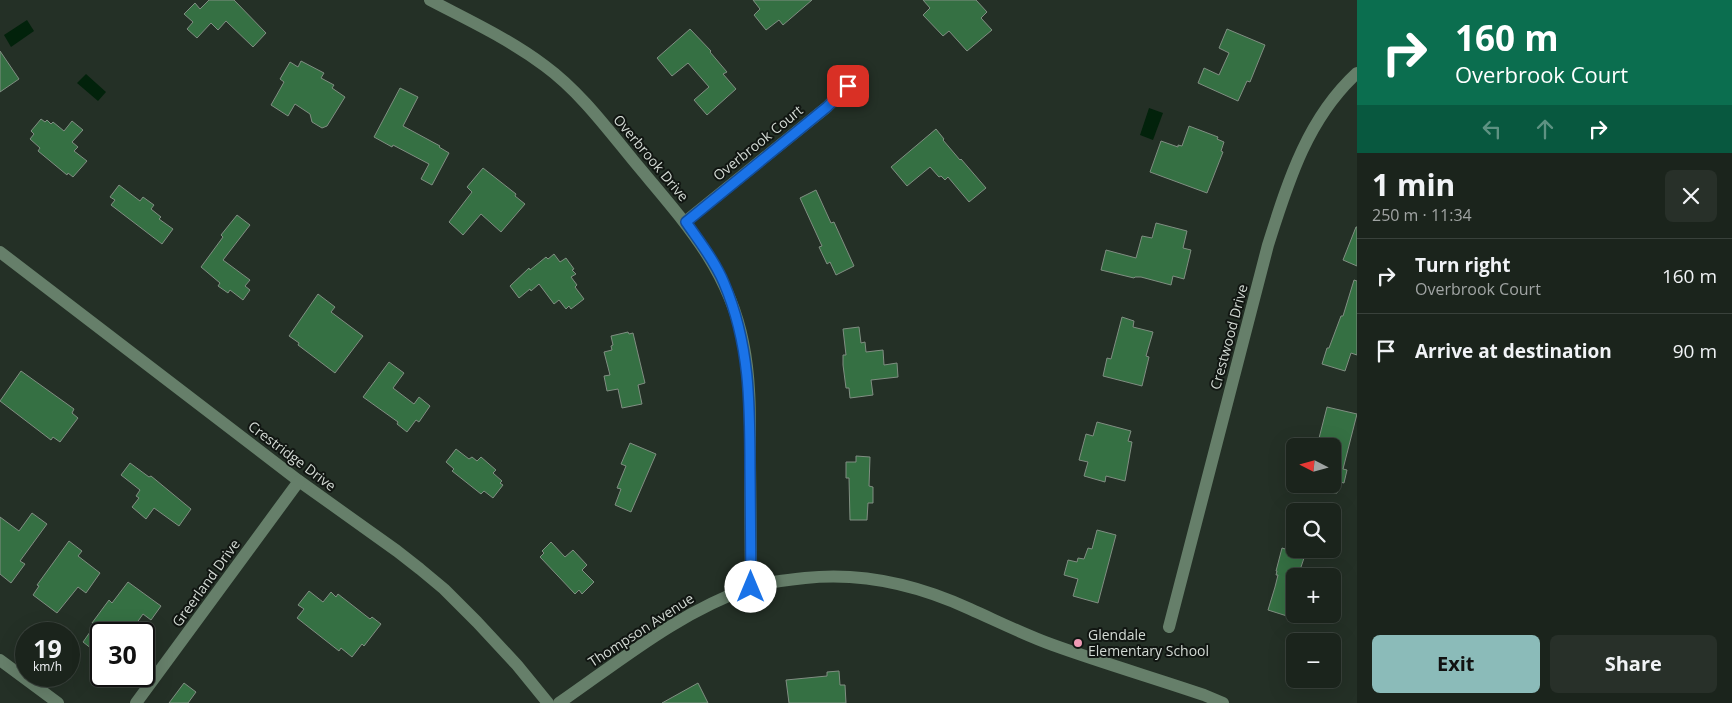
<!DOCTYPE html>
<meta charset="utf-8">
<style>
body{margin:0;font-family:"Open Sans",sans-serif;background:#283029;color:#f1f3f6;height:100vh;display:flex;flex-direction:column;font-size:19px;white-space:nowrap}
*{box-sizing:border-box;margin:0}
p{font-size:16px;color:#a0a4a3}
.icon{flex:none;width:28px;height:28px;fill:none;stroke:currentColor;stroke-width:2;stroke-linecap:round;stroke-linejoin:round}
.map{position:relative;flex:1;overflow:hidden}
.panel{display:flex;flex-direction:column;background:#1b241c;width:375px}
.panel>*{flex:none}
.guide{background:#0b6e4f;color:#fff;overflow:hidden}
.needle{width:32px;rotate:276deg}
.tools{position:absolute;left:1286px;top:438px;display:grid;gap:10px}
.tools a{display:grid;place-items:center;width:55px;height:55px;border-radius:8px;background:#1b241c;box-shadow:0 5px 20px #0002,0 0 0 1px #39413b;font-size:25px}
.speed{position:absolute;left:15px;top:622px;display:flex;gap:10px;font-size:25px;font-weight:700;text-align:center}
.speed>*{display:grid;place-content:center;width:65px;height:65px;border-radius:50%;background:#1b241c;box-shadow:0 5px 20px #0002,0 0 0 1px #39413b;line-height:1}
.speed small{font-size:12px;font-weight:400}
.speed .limit{border:2px solid #111;border-radius:8px;background:#fff;color:#111}
.pin{position:absolute;display:grid;place-items:center;width:42px;height:42px;color:#fff;margin:-21px;border-radius:10px;box-shadow:0 2px 8px #0006}
.me{position:absolute;width:55px;margin:-28px;rotate:0deg;stroke-linejoin:round;filter:drop-shadow(0 0 4px #0008)}
.turn{display:flex;align-items:center;gap:18px;height:105px;padding:0 15px;font-size:22px}
.turn .icon{width:65px;height:65px;stroke-width:2.5}
.turn b{display:block;font-size:35px;line-height:42px}
.lanes{display:flex;align-items:center;height:48px;padding:0 15px;background:#0003;justify-content:center;gap:25px;direction:ltr}
.lanes .off{opacity:.35}
.round{display:grid;place-items:center;flex:none;width:52px;height:52px;border-radius:8px;background:#283029}
.headline{display:flex;align-items:center;justify-content:space-between;height:85px;padding:0 15px}
h1{font-size:30px;font-weight:700;line-height:38px}
.button{display:flex;gap:10px;margin-top:auto;padding:10px 15px}
.button a{flex:1;height:58px;border-radius:8px;background:#8bbbb9;color:#111;font-size:20px;font-weight:700;line-height:58px;text-align:center}
.button a+a{background:#283029;color:#f1f3f6}
ul{padding:0;list-style:none}
li{display:flex;align-items:center;gap:15px;height:75px;padding:0 15px;border-top:1px solid #39413b}
li div{flex:1}
li b{display:block;font-size:19px}
li em{font-style:normal}
main{display:flex;flex:1;min-height:0}
.map>svg:first-child{display:block}
.water{fill:#02220b}
.building{fill:#357043;stroke:#808e82}
.lines{fill:none;stroke-linecap:round;stroke-linejoin:round}
.minor{stroke:#667f6a;stroke-width:12}
.route-casing{stroke:#114b97;stroke-width:12}
.route{stroke:#1a73e8;stroke-width:9}
.poi-dot{fill:#f09ab5;stroke:#111612;stroke-width:2}
.labels{text-anchor:middle;stroke-width:4;stroke-linejoin:round;paint-order:stroke}
.street-label{font-size:14px;fill:#d3dad4;stroke:#111612}
.poi-label{font-size:14px;fill:#d3dad4;stroke:#111612;text-anchor:start}
</style>
<main>
<div class="map">
<svg width="1357" height="703" viewBox="0 0 1357 703">
<rect width="100%" height="100%" fill="#243026"/>
<!-- water -->
<g class="water">
<path d="M27 20 34 31 11 47 4 35Z"/>
<path d="M86 74 106 92 98 101 77 83Z"/>
<path d="M1149 108 1163 113 1153 140 1140 135Z"/>
</g>
<!-- building -->
<g class="building">
<path d="M209 0H234L266 33 253 47 226 21 218 30 211 23 197 38 187 29 193 22 184 14 195 3 200 9Z"/>
<path d="M753 0H812L783 25 779 20 766 30 754 15 760 9Z"/>
<path d="M923 0H976L987 12 981 18 992 30 967 51 949 31 943 36 923 15 930 8Z"/>
<path d="M690 29 711 51 710 52 727 72 723 74 736 89 707 115 694 100 709 87 688 63 672 76 657 58Z"/>
<path d="M1227 29 1265 45 1250 82 1247 81 1238 101 1198 83 1204 68 1219 75 1229 53 1219 48Z"/>
<path d="M0 51 19 79 0 92Z"/>
<path d="M301 61 324 73 321 78 334 85 332 88 345 97 327 126 322 128 312 122 310 114 295 104 288 116 271 105 284 82 280 79 290 62 298 67Z"/>
<path d="M400 88 418 97 403 126 440 146 439 147 449 153 432 185 421 179 429 164 393 145 392 147 374 137Z"/>
<path d="M41 119 45 122 47 120 51 124 53 122 64 131 72 121 83 130 72 142 78 147 74 151 87 161 73 177 68 173 67 175 38 151 40 148 30 139 34 134 31 131Z"/>
<path d="M1189 126 1218 137 1217 139 1224 142 1221 151 1223 152 1207 193 1150 172 1161 141 1178 147V145L1182 146Z"/>
<path d="M936 129 944 139 943 140 960 160 961 159 986 188 969 202 948 177 945 180 941 176 939 177 930 167 907 186 891 167Z"/>
<path d="M483 168 516 194 515 196 525 204 501 232 481 214 463 235 449 222 472 192 467 187Z"/>
<path d="M119 185 140 201 143 197 154 205 151 209 161 217 159 219 173 229 162 244 111 205 115 200 110 197Z"/>
<path d="M816 190 831 223 834 222 854 266 836 275 830 262 827 264 819 247 822 246 800 198Z"/>
<path d="M237 215 250 225 223 260 250 280 245 286 250 290 243 300 230 290 228 293 218 286 220 283 201 267 223 237 221 235Z"/>
<path d="M1156 223 1187 231 1183 248 1191 250 1184 279 1173 276 1171 285 1141 277H1135L1134 278 1101 270 1106 250 1136 258 1142 236 1152 238Z"/>
<path d="M1356 227H1357V266L1343 260Z"/>
<path d="M554 254 560 262 566 258 574 269 572 270 576 274 571 277 577 285 575 287 584 299 571 309 569 306 566 309 559 300 554 304 539 284 531 291 530 289 519 298 510 286 529 268 530 270 546 257 548 259Z"/>
<path d="M1354 280 1357 281V355L1351 353 1345 371 1322 364 1327 348H1329L1341 316H1343Z"/>
<path d="M318 294 335 307 331 312 363 336 335 373 298 345 299 343 289 336Z"/>
<path d="M1122 317 1134 321 1133 327 1153 332 1146 356 1149 357 1142 386 1103 376 1107 358 1111 359Z"/>
<path d="M859 327 861 343 865 342 866 352 883 350 884 365 897 363 898 377 871 380 873 395 850 398 849 388H846L843 365V355H846L843 329Z"/>
<path d="M628 332 629 334 633 333 645 383 638 385 642 404 622 408 618 389 607 391 604 376 610 375 604 352 612 350 611 346 613 345 611 336Z"/>
<path d="M389 362 404 373 393 388 414 404 419 397 430 406 419 422 416 420 407 432 397 424 398 422 363 397Z"/>
<path d="M21 371 74 409 72 413 78 418 60 442 53 437 51 440 0 401Z"/>
<path d="M1327 407 1357 414 1343 469 1347 470 1344 483 1340 482 1337 493H1332V446H1317Z"/>
<path d="M1097 422 1131 431 1128 441 1132 442 1125 481 1106 476 1105 482 1084 476 1088 462 1079 460 1086 434 1093 436Z"/>
<path d="M630 443 656 454 631 512 615 505 621 489 617 488 626 466 621 464Z"/>
<path d="M456 449 469 459 472 457 477 461 481 457 496 470 493 473 502 481 500 483 503 485 493 498 484 491 481 494 452 471 454 469 446 462Z"/>
<path d="M856 456 870 457 869 486 873 487V503H868L867 520H850L849 478H846V462H856Z"/>
<path d="M130 463 149 477 151 476 191 509 179 526 154 508 146 519 132 507 139 498 136 496 140 490 121 475Z"/>
<path d="M32 513 47 524 20 561 25 564 11 583 0 574V517L19 531Z"/>
<path d="M1097 530 1116 535 1098 603 1073 596 1078 579 1064 575 1068 560 1077 562 1078 558 1084 559 1088 548 1092 549Z"/>
<path d="M69 541 82 551 78 556 100 573 86 593 78 587 57 613 33 595 39 586 37 585Z"/>
<path d="M551 542 565 557 573 550 587 565 582 570 594 582 582 594 579 590 575 594 540 557 544 553 542 551Z"/>
<path d="M1282 548 1305 555 1298 576H1295V616L1287 613V616L1268 610 1275 587 1278 575H1276L1277 571H1276Z"/>
<path d="M128 582 161 606 151 620 143 614 129 634H101V656L83 642 95 625 92 623 109 600 112 603Z"/>
<path d="M309 591 323 602 331 592 336 597 338 594 370 619 372 617 381 624 364 646 362 644 352 657 341 648 339 651 297 618 304 609 298 605Z"/>
<path d="M839 671 840 685H845L846 703H789L786 680 827 676V672Z"/>
<path d="M184 683 196 692 188 703H169Z"/>
<path d="M698 683 708 703H662Z"/>
</g>
<g class="lines">
<!-- minor -->
<g class="minor">
<path d="M430 0C470 21 509 39 545 66 579 91 606 127 633 160 680 217 728 266 743 342 751 380 750 420 750 459 750 501 751 544 751 587"/>
<path d="M685 222 827 107 848 86"/>
<path d="M0 252 299 481 397 551 420 569 444 589 477 622 517 665 548 703"/>
<path d="M1169 627 1268 245C1288 182 1307 119 1357 73"/>
<path d="M0 660 58 703"/>
<path d="M136 703 299 481"/>
<path d="M559 703C620 661 679 612 749 588 767 582 786 580 805 578 861 572 918 585 970 609 997 621 1025 635 1053 645 1103 663 1154 678 1204 695L1223 703"/>
</g>
</g>
<g class="lines">
<defs>
<path id="route" d="M751 587C751 548 750 509 750 469 750 404 750 344 724 283 715 261 699 241 686 222L827 107 848 86"/>
</defs>
<!-- route casing -->
<use href="#route" class="route-casing"/>
<!-- route -->
<use href="#route" class="route"/>
</g>
<!-- markers -->
<circle class="poi-dot" cx="1078" cy="643" r="5"/>
<g class="labels">
<!-- street labels -->
<g class="street-label">
<text transform="translate(758 143) rotate(-39)" y="5">Overbrook Court</text>
<text transform="translate(651 158) rotate(50)" y="5">Overbrook Drive</text>
<text transform="translate(1229 337) rotate(-75)" y="5">Crestwood Drive</text>
<text transform="translate(292 456) rotate(37)" y="5">Crestridge Drive</text>
<text transform="translate(206 583) rotate(-54)" y="5">Greerland Drive</text>
<text transform="translate(641 630) rotate(-33)" y="5">Thompson Avenue</text>
</g>
<!-- poi labels -->
<g class="poi-label">
<text x="1088" y="640">Glendale<tspan x="1088" dy="16">Elementary School</tspan></text>
</g>
</g>
</svg>
<div class="tools">
<a><svg class="needle" viewBox="-14 -14 28 28"><path d="M0-13l5 13h-10z" fill="#e53935"/><path d="M0 13l5-13h-10z" fill="#a0a4a3"/></svg></a>
<a><svg class="icon" aria-label="search" viewBox="0 0 24 24"><circle cx="10" cy="10" r="6"/><path d="M15 15l6 6"/></svg></a>
<a>+</a>
<a>−</a>
</div>
<div class="speed"><div>19<small>km/h</small></div><div class="limit">30</div></div>
<div class="pin" style="left:848px;top:86px;background:#d93025"><svg class="icon" aria-label="arrive" viewBox="0 0 24 24"><path d="M6 21V4h12l-3 4 3 4H6"/></svg></div>
<svg class="me" style="left:751px;top:587px" viewBox="-20 -20 40 40"><circle r="19" fill="#fff"/><path d="M0-13L10 11 0 6-10 11z" fill="#1a73e8"/></svg>
</div>
<section class="panel">
<div class="guide">
<div class="turn"><svg class="icon" aria-label="right" viewBox="0 0 24 24"><path d="M7 20v-9h11M14 6l5 5-5 5"/></svg><div><b>160 m</b>Overbrook Court</div></div>
<div class="lanes"><svg class="icon off" aria-label="left" viewBox="0 0 24 24"><path d="M17 20v-9H6M10 6l-5 5 5 5"/></svg><svg class="icon off" aria-label="ahead" viewBox="0 0 24 24"><path d="M12 20V5M6 11l6-6 6 6"/></svg><svg class="icon" aria-label="right" viewBox="0 0 24 24"><path d="M7 20v-9h11M14 6l5 5-5 5"/></svg></div>
</div>
<div class="headline"><div><h1>1 min</h1><p>250 m · 11:34</p></div><a class="round"><svg class="icon" aria-label="close" viewBox="0 0 24 24"><path d="M6 6l12 12M18 6L6 18"/></svg></a></div>
<ul>
<li><svg class="icon" aria-label="right" viewBox="0 0 24 24"><path d="M7 20v-9h11M14 6l5 5-5 5"/></svg><div><b>Turn right</b><p>Overbrook Court</p></div><em>160 m</em></li>
<li><svg class="icon" aria-label="arrive" viewBox="0 0 24 24"><path d="M6 21V4h12l-3 4 3 4H6"/></svg><div><b>Arrive at destination</b></div><em>90 m</em></li>
</ul>
<div class="button"><a>Exit</a><a>Share</a></div>
</section>
</main>
